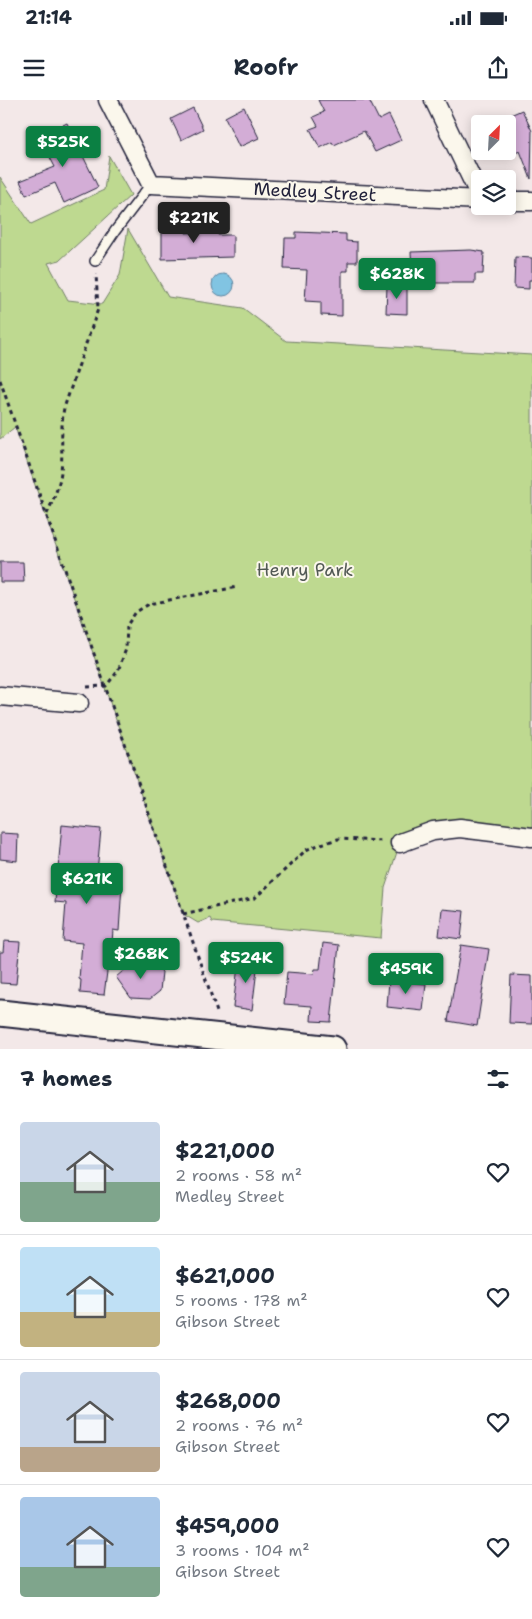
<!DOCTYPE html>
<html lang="en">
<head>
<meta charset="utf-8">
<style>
  :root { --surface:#fff; --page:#f2f2f3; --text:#1f2937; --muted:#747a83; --line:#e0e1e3; --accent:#0b8043 }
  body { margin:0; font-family:"Shantell Sans",sans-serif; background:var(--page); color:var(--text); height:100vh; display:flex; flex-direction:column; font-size:19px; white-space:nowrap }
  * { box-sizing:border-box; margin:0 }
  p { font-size:16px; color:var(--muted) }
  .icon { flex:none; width:28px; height:28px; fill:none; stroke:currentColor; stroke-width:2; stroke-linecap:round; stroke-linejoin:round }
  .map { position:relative; height:949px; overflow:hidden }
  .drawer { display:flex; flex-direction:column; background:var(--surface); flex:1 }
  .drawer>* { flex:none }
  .needle { width:32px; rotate:24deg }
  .fabs { position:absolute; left:471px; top:15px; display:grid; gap:10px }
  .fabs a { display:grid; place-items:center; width:45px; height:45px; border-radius:5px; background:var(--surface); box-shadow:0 2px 12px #0003; font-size:25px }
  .price { position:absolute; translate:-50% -42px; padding:0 11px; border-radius:5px; background:var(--accent); color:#fff; font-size:16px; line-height:32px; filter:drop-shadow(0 1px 2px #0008) }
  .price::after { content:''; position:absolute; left:50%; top:30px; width:15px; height:11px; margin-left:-8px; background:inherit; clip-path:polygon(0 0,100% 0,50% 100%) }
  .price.selected { background:#222; color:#fff }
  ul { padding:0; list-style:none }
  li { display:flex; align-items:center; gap:15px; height:125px; padding:0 20px }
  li+li { border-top:1px solid var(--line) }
  li span { display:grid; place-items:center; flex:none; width:140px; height:100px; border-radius:5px; color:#555 }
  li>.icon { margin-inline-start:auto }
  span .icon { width:60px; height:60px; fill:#fffc; stroke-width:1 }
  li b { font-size:21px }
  h2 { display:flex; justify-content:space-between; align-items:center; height:60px; padding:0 20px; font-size:21px }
  .status { display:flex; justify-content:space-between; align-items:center; height:35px; padding:0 25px; background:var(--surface); direction:ltr }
  .status svg { height:14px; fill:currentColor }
  header { display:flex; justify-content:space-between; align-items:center; height:65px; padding:0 20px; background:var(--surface); font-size:22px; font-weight:700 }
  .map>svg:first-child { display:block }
  .green { fill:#bed990; stroke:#707e66 }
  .water { fill:#81c4e2; stroke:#5b839f }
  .building { fill:#d3add6; stroke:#22223b }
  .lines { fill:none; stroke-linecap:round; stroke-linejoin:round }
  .lane-casing { stroke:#22223b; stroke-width:12 }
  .street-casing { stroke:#22223b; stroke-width:21 }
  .secondary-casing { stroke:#22223b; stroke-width:29 }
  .path { stroke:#22223b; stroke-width:3; stroke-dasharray:4 4; stroke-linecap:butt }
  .lane { stroke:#fbf7ec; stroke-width:9 }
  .street { stroke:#fbf7ec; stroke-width:18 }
  .secondary { stroke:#fbf7ec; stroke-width:25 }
  .labels { text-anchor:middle; stroke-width:4; stroke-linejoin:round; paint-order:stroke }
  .street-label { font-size:18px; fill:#22223b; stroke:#fbf7ec }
  .park-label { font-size:18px; fill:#515954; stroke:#fbf7ec }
</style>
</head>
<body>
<div class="status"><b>21:14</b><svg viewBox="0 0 49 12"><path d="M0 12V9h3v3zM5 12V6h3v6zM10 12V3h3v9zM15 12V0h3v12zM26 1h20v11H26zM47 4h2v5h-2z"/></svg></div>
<header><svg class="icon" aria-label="menu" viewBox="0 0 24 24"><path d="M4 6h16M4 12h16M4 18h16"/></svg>Roofr<svg class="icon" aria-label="share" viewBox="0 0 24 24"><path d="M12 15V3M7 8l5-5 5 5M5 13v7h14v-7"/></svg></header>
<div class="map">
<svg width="532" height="949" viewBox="0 0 532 949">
  <rect width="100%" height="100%" fill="#f3e8e8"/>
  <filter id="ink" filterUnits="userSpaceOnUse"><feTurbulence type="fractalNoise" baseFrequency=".02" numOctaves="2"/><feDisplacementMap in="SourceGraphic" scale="10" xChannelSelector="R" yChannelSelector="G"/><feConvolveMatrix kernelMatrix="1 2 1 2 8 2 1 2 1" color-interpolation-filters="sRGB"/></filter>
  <g filter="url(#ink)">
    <path class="green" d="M109 56 131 95 60 160 48 163 68 200 102 204 120 175 128 129 168 197 243 208 286 241 532 255V737L460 728 400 743 385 788 381 838 212 822 210 818 198 823 183 814 15 327 0 339V77L31 124 104 90Z"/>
    <circle class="water" cx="223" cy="185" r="11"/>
    <g class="building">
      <path d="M318 0H369L379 20 389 15 401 40 375 52 364 31 334 45 332 42 320 48 310 29 318 26 313 17 324 12Z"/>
      <path d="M244 7 259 38 239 47 225 17Z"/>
      <path d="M193 8 203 29 181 40 171 19Z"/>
      <path d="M522 10 532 31 531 79 520 51 515 53 508 38V16Z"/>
      <path d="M67 23 98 87 64 103 55 83 26 95 20 81 55 67 43 44 51 40 47 33Z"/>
      <path d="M162 125H186V133L218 132V135H233V157L162 159Z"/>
      <path d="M296 132 346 134V141L357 142V162H348V171H342V216L321 215V202L305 201 307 170 284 169 285 138H296Z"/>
      <path d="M471 150 484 152 483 174H475V183H413L411 152Z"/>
      <path d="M515 157 532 158V180H529V189L514 188Z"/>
      <path d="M387 186H407V214L386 213Z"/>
      <path d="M0 462H23L24 482H0Z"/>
      <path d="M62 725 101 729 96 783 122 785 119 831 113 830 110 868 108 864 104 895 80 893 81 880 79 879 82 843 63 841 66 803 55 802Z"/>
      <path d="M0 733 18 734 17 761 0 759Z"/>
      <path d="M442 809 464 811 461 839 439 836Z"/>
      <path d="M4 841 20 842 16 884 0 883V852H3Z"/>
      <path d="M323 843 339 845 331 922 311 921 312 906 284 904 287 872 314 874 315 869H320Z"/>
      <path d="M461 845 489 849 477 926 448 921Z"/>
      <path d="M239 858 258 861 252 910 233 907Z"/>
      <path d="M135 861 153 862 162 872 160 891 150 899 131 898 116 877Z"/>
      <path d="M511 875 532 876V924L509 923Z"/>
      <path d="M389 880 426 884 423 911 387 907Z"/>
    </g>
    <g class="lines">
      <defs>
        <path id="lane" d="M95 161 115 131 151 84"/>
        <g id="street">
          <path d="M108 0 151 84 480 100"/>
          <path d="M434 0 480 96"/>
          <path d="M508 101H532"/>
          <path d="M0 596 79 603"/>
          <path d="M400 743 433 731 460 728 532 737"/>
        </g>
        <path id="secondary" d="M0 913 333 949"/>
      </defs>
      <use href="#lane" class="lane-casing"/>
      <use href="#street" class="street-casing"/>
      <use href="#secondary" class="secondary-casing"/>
      <g class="path">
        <path d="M0 280 218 915"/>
        <path d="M47 414C53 400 59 387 61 372 63 350 60 329 64 308L98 209 96 174"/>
        <path d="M87 587 106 586 118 571 126 549 127 525 136 512 149 504 237 487"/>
        <path d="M183 814 255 798 306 750 321 744 338 739 384 741"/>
      </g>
      <use href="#lane" class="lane"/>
      <use href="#street" class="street"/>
      <use href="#secondary" class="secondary"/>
    </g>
  </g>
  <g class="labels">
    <g class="street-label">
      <text transform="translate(315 92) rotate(3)" y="6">Medley Street</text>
    </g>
    <g class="park-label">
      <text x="305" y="476">Henry Park</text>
    </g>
  </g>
</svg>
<div class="fabs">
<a><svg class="needle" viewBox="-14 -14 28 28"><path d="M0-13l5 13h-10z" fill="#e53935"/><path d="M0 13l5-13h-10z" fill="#747a83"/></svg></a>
<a><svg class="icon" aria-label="layers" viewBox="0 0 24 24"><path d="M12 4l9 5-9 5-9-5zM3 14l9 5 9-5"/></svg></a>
</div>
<b class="price" style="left:63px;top:68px">$525K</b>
<b class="price selected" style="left:194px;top:144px">$221K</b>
<b class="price" style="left:397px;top:200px">$628K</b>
<b class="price" style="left:87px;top:805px">$621K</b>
<b class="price" style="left:141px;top:880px">$268K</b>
<b class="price" style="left:246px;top:884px">$524K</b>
<b class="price" style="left:406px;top:895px">$459K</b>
</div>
<section class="drawer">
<h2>7 homes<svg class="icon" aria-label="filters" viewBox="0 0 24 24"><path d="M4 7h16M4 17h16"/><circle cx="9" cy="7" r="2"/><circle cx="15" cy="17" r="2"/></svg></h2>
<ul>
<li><span style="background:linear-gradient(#c9d6e8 60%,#7fa58c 0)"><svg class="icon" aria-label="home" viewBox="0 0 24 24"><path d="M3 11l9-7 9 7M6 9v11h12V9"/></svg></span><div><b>$221,000</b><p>2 rooms · 58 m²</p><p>Medley Street</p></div><svg class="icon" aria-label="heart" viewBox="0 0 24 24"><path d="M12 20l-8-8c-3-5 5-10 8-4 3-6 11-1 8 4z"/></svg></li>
<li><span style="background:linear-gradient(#bfe0f5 65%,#c2b280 0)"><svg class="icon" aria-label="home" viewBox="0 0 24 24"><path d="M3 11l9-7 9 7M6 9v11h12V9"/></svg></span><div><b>$621,000</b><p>5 rooms · 178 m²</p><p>Gibson Street</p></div><svg class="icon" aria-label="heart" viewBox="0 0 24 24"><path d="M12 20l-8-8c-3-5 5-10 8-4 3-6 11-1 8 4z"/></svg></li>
<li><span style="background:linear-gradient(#c9d6e8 75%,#b9a48a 0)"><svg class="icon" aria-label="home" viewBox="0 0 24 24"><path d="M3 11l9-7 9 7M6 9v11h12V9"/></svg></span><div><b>$268,000</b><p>2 rooms · 76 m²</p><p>Gibson Street</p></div><svg class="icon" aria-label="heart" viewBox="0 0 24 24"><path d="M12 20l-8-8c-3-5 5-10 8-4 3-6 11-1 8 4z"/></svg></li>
<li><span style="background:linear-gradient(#a9c7e8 70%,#7fa58c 0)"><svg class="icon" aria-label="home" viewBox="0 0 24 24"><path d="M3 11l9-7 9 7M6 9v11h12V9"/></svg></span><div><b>$459,000</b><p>3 rooms · 104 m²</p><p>Gibson Street</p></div><svg class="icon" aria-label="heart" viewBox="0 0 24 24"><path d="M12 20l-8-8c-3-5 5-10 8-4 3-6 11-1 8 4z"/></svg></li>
</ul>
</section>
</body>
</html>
